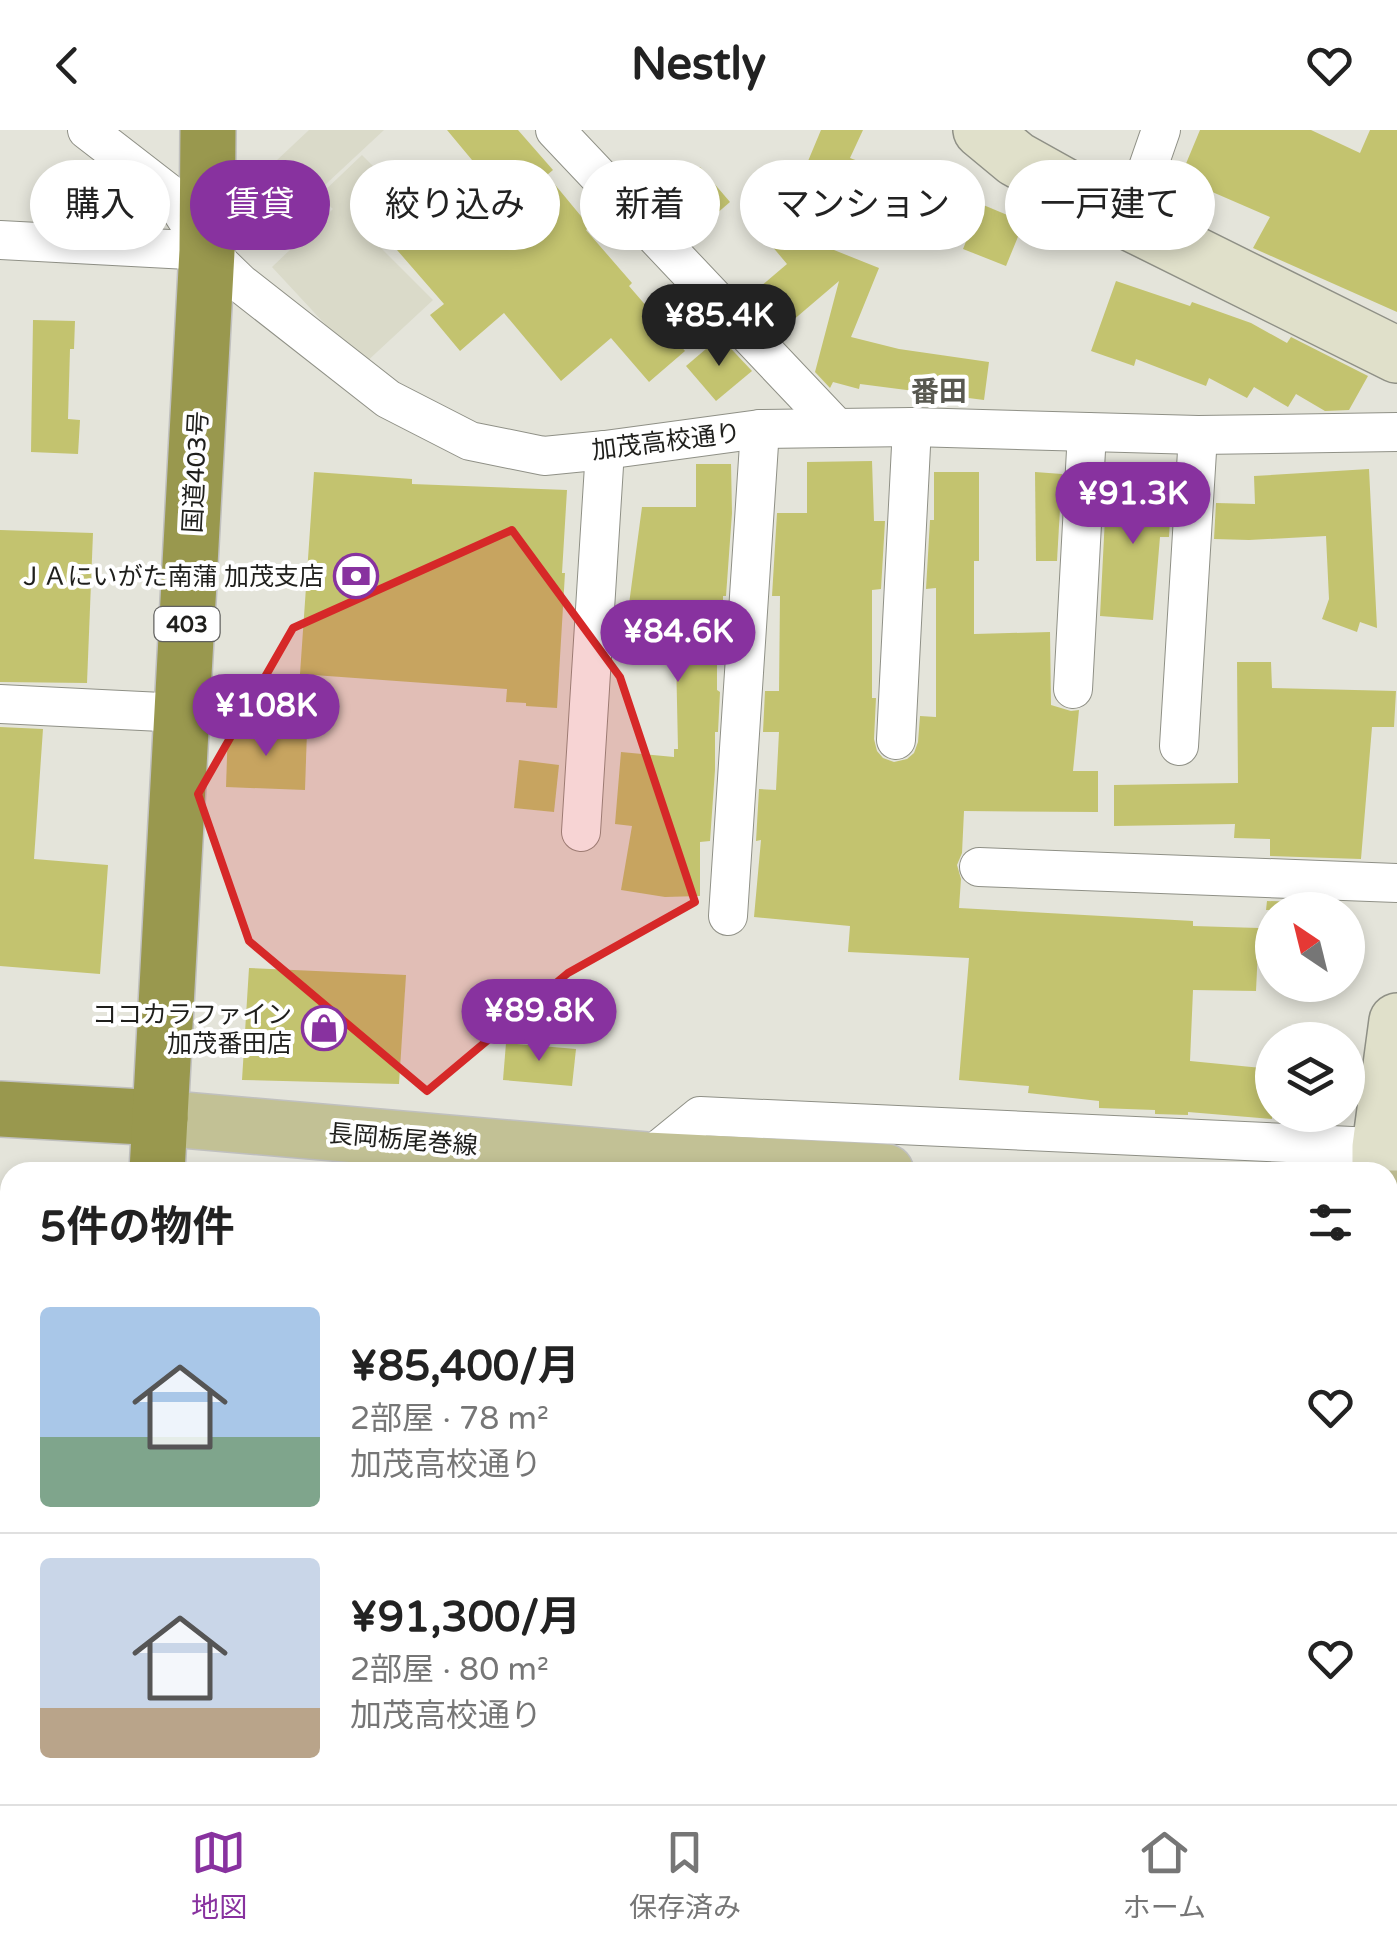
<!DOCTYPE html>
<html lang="ja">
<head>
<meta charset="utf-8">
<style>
  :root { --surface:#fff; --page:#f6f6f6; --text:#222; --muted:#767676; --line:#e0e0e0; --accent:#88329f }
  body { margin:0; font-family:"Varela Round","Noto Sans JP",sans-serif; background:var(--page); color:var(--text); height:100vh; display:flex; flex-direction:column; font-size:38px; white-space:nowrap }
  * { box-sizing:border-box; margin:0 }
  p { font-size:32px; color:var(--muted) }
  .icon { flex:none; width:55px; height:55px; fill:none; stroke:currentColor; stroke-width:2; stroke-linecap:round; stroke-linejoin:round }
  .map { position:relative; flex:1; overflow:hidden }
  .panel { position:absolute; left:0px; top:1032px; width:1398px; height:642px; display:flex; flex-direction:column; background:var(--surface); border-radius:30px 30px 0 0; box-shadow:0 5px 15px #0003 }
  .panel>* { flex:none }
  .hud { position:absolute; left:30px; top:30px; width:1338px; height:90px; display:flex; gap:20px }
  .needle { width:65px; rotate:325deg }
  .fabs { position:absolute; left:1255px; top:762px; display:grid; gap:20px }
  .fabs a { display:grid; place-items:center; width:110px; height:110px; border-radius:50%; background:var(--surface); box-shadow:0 5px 15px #0003; font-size:50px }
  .price { position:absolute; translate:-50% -85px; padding:0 22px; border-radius:35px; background:var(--accent); color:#fff; font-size:32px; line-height:65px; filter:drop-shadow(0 2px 5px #0008) }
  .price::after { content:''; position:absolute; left:50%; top:60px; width:30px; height:22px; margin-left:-15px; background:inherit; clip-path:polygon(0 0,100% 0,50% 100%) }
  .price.active { background:#222; color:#fff }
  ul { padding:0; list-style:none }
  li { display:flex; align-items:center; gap:30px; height:250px; padding:0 40px }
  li+li { border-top:2px solid var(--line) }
  li span { display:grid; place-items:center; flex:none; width:280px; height:200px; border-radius:10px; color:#555 }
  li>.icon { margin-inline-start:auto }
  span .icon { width:120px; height:120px; fill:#fffc; stroke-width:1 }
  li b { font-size:42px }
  h2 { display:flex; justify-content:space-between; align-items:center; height:120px; padding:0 40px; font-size:42px }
  .chip { padding:0 35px; border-radius:45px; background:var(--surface); box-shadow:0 5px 15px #0003; font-size:35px; line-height:90px }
  .chip.active { background:var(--accent); color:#fff }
  header { display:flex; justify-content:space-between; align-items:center; height:130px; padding:0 40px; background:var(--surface); font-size:45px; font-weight:700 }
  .menu { display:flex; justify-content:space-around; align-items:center; height:140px; border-top:2px solid var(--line); background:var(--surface); font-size:28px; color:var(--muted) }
  .menu a { display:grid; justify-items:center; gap:5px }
  .menu .active { color:var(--accent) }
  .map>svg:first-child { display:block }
  .built { fill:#dadac9 }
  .building { fill:#c3c36f }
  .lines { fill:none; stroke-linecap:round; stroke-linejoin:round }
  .street-casing { stroke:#8f9086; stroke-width:40 }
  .secondary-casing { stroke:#8f9086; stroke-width:58 }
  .primary-casing { stroke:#c0c0bf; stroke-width:58 }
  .highway-casing { stroke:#c0c0bf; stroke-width:58 }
  .street { stroke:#fff; stroke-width:38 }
  .secondary { stroke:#e0e0ca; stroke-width:55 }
  .primary { stroke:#c2c195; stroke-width:55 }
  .highway { stroke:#99984e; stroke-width:55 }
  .marked { fill:#d62828; fill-opacity:0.2; stroke:#d62828; stroke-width:8; stroke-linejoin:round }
  .labels { text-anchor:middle; stroke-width:8; stroke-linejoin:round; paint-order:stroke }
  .shield { fill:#fff; stroke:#626260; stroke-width:2.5 }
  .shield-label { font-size:22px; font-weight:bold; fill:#1f1f1c }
  .street-label { font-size:25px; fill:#1f1f1c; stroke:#fff }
  .poi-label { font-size:25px; fill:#1f1f1c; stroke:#fff; text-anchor:end }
  .neighbourhood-label { font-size:28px; font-weight:bold; fill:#585850; stroke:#fff }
</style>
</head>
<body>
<header><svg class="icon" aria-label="back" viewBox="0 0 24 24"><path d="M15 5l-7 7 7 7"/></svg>Nestly<svg class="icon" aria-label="heart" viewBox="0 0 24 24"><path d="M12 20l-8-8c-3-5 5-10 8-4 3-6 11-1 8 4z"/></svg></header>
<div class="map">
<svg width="1397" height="1674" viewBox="0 0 1397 1674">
  <rect width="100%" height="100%" fill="#e4e4da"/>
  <g class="built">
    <path d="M309 0H384L312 67 275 32Z"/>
    <path d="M362 25 408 71 370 107 433 170 363 235 272 137 333 79 319 66Z"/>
    <path d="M624 1665H755L754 1674H623Z"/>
  </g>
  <g class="building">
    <path d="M447 0H518L553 40 547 45 590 97 586 100 632 153 629 156 685 221 649 252 611 208 561 251 504 183 460 221 430 185 444 174 397 120 444 81 441 77 482 42Z"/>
    <path d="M821 0H863L850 28 858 31 824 116 879 138 851 207 899 219 989 232 984 270 860 254 859 259 833 252 830 258 815 242 839 151 778 203 746 169 787 134 761 103 788 79Z"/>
    <path d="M1200 0H1311L1360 23 1370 0H1397V182L1253 118 1270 87 1180 48Z"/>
    <path d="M931 32 975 50 956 94 913 77Z"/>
    <path d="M700 37 730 72 694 103 664 68Z"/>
    <path d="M981 74 1024 92 1006 136 963 119Z"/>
    <path d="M1116 151 1190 176 1192 172 1251 193 1287 213 1291 207 1368 246 1349 280 1325 281 1296 264 1288 277 1254 257 1247 268 1209 248 1206 256 1136 229 1134 236 1091 221Z"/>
    <path d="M33 190 75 191 74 219H70L68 289 80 290 78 324 31 322Z"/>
    <path d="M720 207 752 241 716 271 686 236Z"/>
    <path d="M872 331 874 391H885L881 459 872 460V568H876L874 609 877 621 883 628 894 632 907 629 914 623 918 612 920 586 936 587V458L926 459 930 390H934V342H979V431H974V504L1050 502 1051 575 1071 581 1079 580 1073 641H1098V682L964 681 962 723 957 735 961 749 959 778 1193 791V796L1259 798 1256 861 1193 860 1190 931 1272 939V989L1188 982V985L1155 984V980L1099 978V971L1028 963 1029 956 959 950 969 828 848 822 850 796 754 787 761 710 756 711 759 659 776 660 779 602H763L765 561H779L780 466H772L777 383H807V332Z"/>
    <path d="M696 334H731L732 383 726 466H723V479H717V560L720 562 718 602H715V640L710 711 700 712V766L665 767 621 760 632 696 615 694 621 622 674 627V619H678L676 526 623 519 642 377H696Z"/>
    <path d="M1369 339 1377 498 1360 492 1357 502 1322 489 1329 469 1326 406 1249 410 1214 409 1216 373 1255 374 1254 346Z"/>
    <path d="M314 342 412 349V354L567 360 562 443H565L557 578 526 576V573L506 572 507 559 300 544Z"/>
    <path d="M1035 342 1062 344 1057 431H1036Z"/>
    <path d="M1107 348 1165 352 1163 372H1171L1169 407H1160L1153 490 1100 486Z"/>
    <path d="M0 400 93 403 87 553 0 552Z"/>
    <path d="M1237 532H1271L1272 558 1396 561 1394 597H1372L1361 729 1270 726V709L1234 708 1235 694 1114 696V655L1238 653Z"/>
    <path d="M0 597 43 599 34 729 108 735 100 844 0 836Z"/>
    <path d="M228 598 307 601 305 660 226 657Z"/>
    <path d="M519 630 559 635 554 682 514 678Z"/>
    <path d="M1267 771 1304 772 1303 780H1266Z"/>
    <path d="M249 838 406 845 399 954 242 950Z"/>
    <path d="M506 913 576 919 572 956 503 950Z"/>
  </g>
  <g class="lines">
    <defs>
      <g id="street">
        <path d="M87 0 171 65 207 121 240 153 388 269 470 311 544 326 605 320 760 299 912 297 1198 305 1397 302"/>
        <path d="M555 0 836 297"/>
        <path d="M1129 92 1161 0"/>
        <path d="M0 110 207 121"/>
        <path d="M1073 559 1087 302"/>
        <path d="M0 574 182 583"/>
        <path d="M896 610 912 297"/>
        <path d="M1179 616 1198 305"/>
        <path d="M581 702 605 320"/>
        <path d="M979 737 1397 753"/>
        <path d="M728 786 760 299"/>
        <path d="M645 1040 646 1030 700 986 1397 1018"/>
        <path d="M1388 1121H1397"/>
        <path d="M1388 1387H1397"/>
        <path d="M608 1674V1665"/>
        <path d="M835 1674 836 1665"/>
        <path d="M994 1674V1665"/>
      </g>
      <g id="secondary">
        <path d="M981 0 1016 29 1129 92 1397 225"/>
        <path d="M1380 1042V1017L1397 891"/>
        <path d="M1354 1674 1355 1665"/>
      </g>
      <g id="primary">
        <path d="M160 988 646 1030 886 1042"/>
        <path d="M1388 1068H1397"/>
      </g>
      <g id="highway">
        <path d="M0 979 160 988"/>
        <path d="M157 1042 207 121 208 0"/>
        <path d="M114 1674 115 1665"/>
      </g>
    </defs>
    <use href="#street" class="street-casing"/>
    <use href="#secondary" class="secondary-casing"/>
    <use href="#primary" class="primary-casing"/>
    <use href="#highway" class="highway-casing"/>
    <use href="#street" class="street"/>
    <use href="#secondary" class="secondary"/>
    <use href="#primary" class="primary"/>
    <use href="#highway" class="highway"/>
  </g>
  <path class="marked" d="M512 400 620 547 695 772 568 843 427 961 249 811 198 664 293 498Z"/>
  <defs>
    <symbol id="bank-ring" viewBox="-11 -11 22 22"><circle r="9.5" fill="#fff" stroke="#88329f" stroke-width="1.5"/><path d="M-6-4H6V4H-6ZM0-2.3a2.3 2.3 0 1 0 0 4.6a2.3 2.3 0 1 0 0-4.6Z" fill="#88329f"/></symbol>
    <symbol id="shop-ring" viewBox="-11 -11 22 22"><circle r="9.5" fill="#fff" stroke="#88329f" stroke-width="1.5"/><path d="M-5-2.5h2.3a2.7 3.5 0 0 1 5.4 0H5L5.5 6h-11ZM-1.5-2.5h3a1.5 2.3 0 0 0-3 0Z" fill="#88329f"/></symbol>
  </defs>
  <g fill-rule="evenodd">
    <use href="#bank-ring" x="331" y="421" width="50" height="50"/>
    <use href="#shop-ring" x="299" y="873" width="50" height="50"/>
  </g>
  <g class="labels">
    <rect class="shield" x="154.5" y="477" width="65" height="34" rx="8"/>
    <g class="shield-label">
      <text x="187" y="502">403</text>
    </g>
    <g class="street-label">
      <text transform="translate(666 311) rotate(-7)" y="9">加茂高校通り</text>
      <text transform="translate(195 342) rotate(-87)" y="9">国道403号</text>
      <text transform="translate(403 1009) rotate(5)" y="9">長岡栃尾巻線</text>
    </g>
    <g class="poi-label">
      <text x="324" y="455">ＪＡにいがた南蒲 加茂支店</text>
      <text x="292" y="893">ココカラファイン<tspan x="292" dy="29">加茂番田店</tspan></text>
    </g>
    <g class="neighbourhood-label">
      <text x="939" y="271">番田</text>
    </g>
  </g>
</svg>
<div class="fabs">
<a><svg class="needle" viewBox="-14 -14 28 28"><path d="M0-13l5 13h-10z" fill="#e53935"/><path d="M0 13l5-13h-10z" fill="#767676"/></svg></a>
<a><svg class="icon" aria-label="layers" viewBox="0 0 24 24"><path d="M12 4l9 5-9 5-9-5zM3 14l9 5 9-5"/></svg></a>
</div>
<b class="price active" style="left:719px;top:239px">¥85.4K</b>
<b class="price" style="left:1133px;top:417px">¥91.3K</b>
<b class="price" style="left:678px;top:555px">¥84.6K</b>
<b class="price" style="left:266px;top:629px">¥108K</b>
<b class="price" style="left:539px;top:934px">¥89.8K</b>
<div class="hud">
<a class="chip">購入</a>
<a class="chip active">賃貸</a>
<a class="chip">絞り込み</a>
<a class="chip">新着</a>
<a class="chip">マンション</a>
<a class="chip">一戸建て</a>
</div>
<section class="panel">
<h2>5件の物件<svg class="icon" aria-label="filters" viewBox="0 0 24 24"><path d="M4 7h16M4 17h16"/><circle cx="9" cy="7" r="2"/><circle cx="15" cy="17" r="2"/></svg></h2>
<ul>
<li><span style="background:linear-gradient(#a9c7e8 65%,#7fa58c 0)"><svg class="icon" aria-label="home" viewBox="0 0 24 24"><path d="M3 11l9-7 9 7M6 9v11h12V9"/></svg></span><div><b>¥85,400/月</b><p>2部屋 · 78 m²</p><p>加茂高校通り</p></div><svg class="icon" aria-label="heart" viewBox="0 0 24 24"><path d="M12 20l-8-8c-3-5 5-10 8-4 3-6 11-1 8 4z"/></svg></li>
<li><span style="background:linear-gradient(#c9d6e8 75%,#b9a48a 0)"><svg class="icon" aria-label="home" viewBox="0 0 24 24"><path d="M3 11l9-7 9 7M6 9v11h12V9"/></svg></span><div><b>¥91,300/月</b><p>2部屋 · 80 m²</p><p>加茂高校通り</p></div><svg class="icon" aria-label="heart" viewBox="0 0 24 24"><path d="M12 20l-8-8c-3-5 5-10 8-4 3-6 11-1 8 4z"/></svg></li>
</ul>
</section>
</div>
<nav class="menu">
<a class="active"><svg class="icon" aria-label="map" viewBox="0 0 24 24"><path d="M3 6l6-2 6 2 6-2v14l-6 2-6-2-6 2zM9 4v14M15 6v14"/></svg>地図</a>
<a><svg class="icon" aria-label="saved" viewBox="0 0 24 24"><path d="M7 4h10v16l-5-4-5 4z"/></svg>保存済み</a>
<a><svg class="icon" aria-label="home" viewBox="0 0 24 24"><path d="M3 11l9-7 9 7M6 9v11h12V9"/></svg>ホーム</a>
</nav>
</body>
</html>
